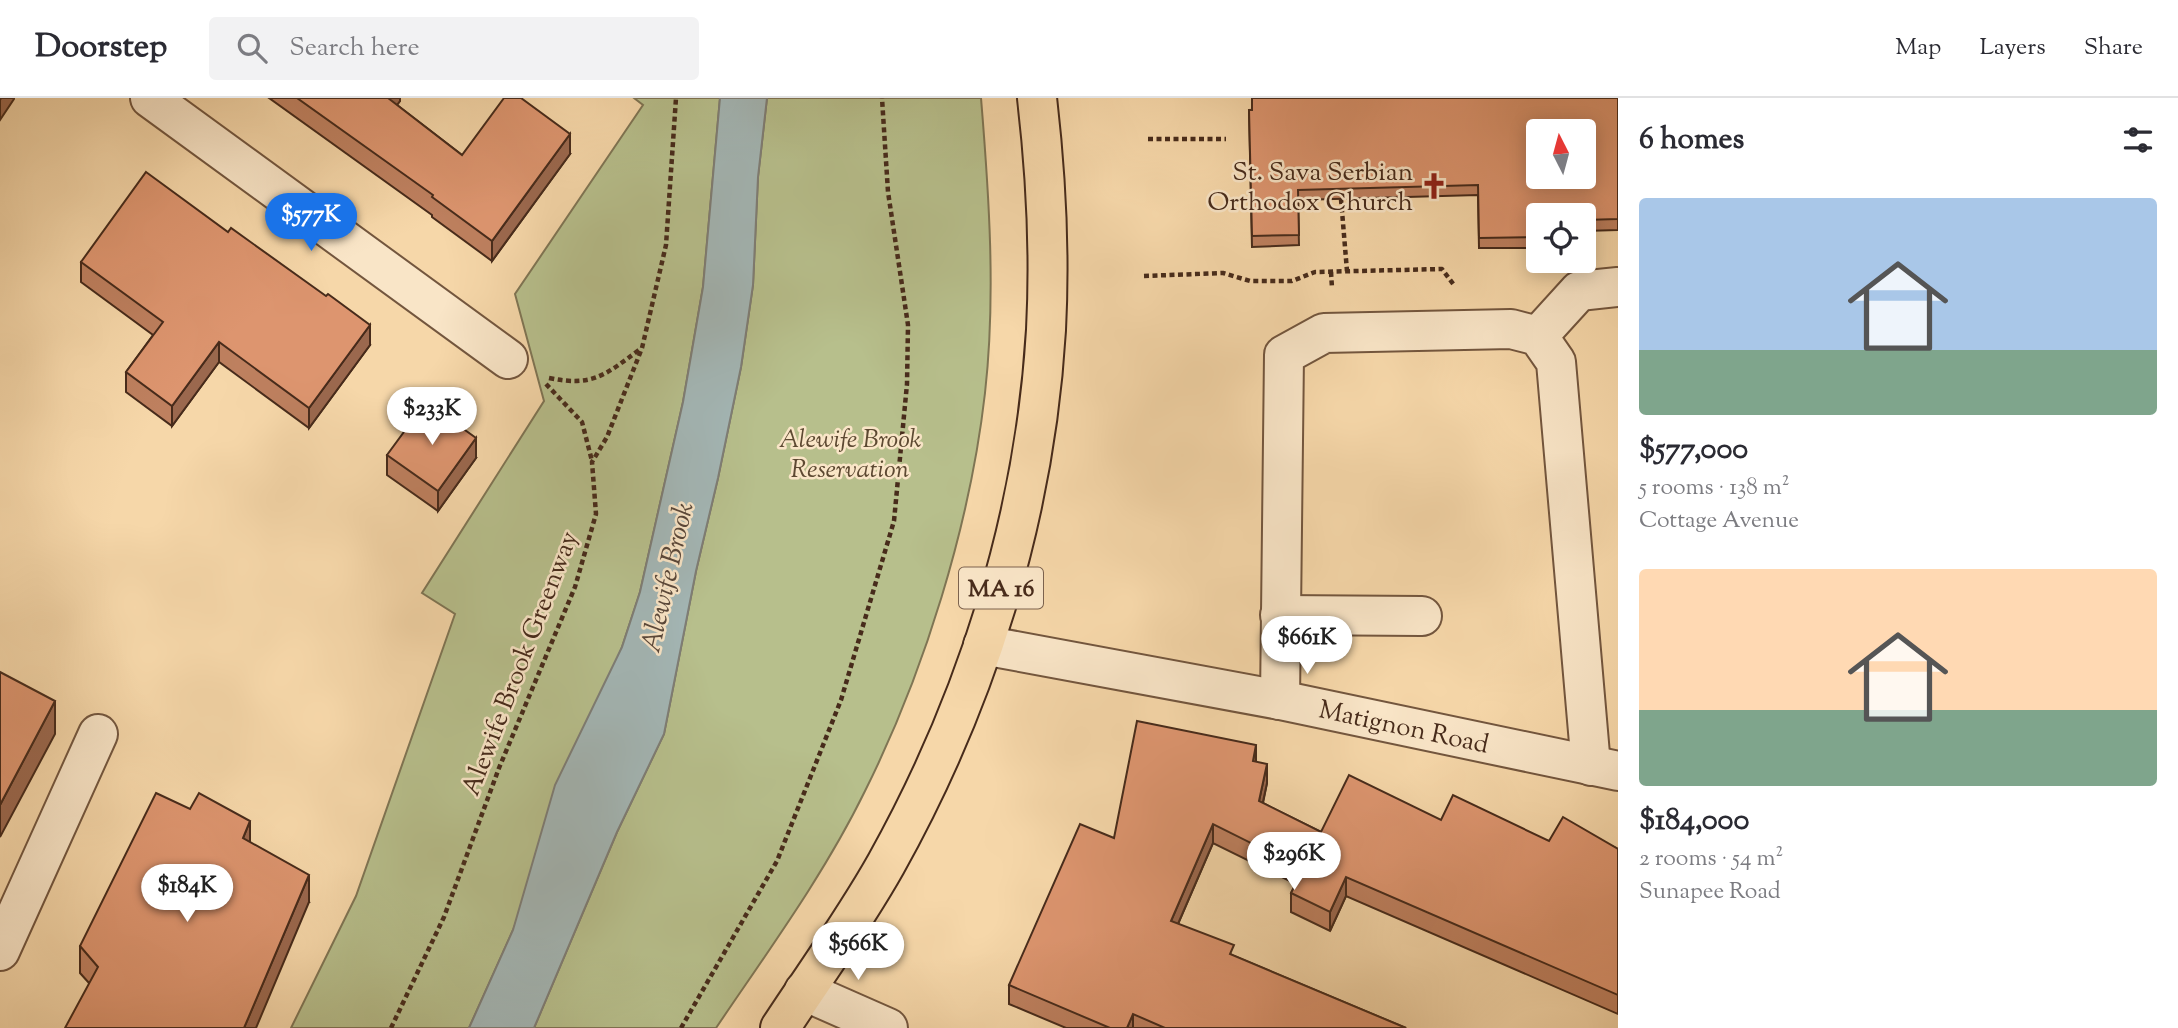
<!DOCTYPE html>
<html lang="en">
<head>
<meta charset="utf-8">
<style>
  :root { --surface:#fff; --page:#f2f2f3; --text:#2b2b33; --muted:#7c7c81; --line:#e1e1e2; --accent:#1a73e8 }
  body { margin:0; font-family:"Sorts Mill Goudy",serif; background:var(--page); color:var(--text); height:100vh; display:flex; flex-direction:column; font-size:26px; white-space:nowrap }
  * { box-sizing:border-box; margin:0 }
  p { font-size:23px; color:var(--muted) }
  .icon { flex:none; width:38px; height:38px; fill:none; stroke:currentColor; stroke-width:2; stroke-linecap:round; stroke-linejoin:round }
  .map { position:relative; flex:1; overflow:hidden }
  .sheet { display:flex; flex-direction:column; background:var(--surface); width:560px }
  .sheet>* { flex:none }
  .needle { width:46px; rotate:354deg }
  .controls { position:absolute; left:1526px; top:21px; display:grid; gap:14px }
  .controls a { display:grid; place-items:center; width:70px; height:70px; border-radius:7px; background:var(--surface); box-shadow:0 4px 18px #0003; font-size:35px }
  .price { position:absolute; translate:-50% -60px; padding:0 16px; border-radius:24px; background:#fff; color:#222; font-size:23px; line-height:46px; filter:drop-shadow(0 2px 4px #0008) }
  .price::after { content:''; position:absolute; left:50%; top:42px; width:21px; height:16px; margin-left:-10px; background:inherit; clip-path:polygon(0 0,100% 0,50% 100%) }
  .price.current { background:var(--accent); color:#fff }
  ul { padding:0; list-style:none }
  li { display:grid; align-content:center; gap:14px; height:371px; padding:0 21px }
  li span { display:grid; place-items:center; height:217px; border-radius:7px; color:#555 }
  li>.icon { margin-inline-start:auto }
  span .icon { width:126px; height:126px; fill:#fffc; stroke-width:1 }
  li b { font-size:30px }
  h2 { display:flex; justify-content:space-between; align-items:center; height:84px; padding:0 21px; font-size:30px }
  header { display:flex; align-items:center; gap:42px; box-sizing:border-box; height:98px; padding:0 35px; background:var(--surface); border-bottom:2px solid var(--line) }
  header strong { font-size:33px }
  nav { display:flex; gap:38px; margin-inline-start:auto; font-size:24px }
  .search { width:490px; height:63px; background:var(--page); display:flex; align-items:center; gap:18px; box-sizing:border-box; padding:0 24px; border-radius:7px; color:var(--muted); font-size:26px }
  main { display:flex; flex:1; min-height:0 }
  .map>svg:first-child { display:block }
  .green { fill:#b7bf8c; stroke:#7f7554; stroke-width:2 }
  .water { fill:#a3b6b5; stroke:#7e7e77; stroke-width:2 }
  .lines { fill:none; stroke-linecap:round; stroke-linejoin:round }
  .minor-casing { stroke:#73563e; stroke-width:42 }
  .major-casing { stroke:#472b1b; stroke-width:42 }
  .path { stroke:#472b1b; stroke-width:4.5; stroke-dasharray:5 3.5; stroke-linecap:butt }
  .minor { stroke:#f9e5c7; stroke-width:38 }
  .major { stroke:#f6d7a9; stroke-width:38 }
  .wall { fill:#be805f; stroke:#472b1b; stroke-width:2 }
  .shaded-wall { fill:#9b684e; stroke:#472b1b; stroke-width:2 }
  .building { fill:#dd956f; stroke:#472b1b; stroke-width:2; fill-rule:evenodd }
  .labels { text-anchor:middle; stroke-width:5; stroke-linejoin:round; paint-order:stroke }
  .shield { fill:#f9e5c7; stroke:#7c634f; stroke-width:2 }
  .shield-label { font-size:24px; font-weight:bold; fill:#472b1b }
  .poi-label { font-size:26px; fill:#472b1b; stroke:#f9e5c7; text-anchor:end }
  .park-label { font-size:26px; font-style:italic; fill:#5d4932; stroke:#f9e5c7 }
  .street-label { font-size:26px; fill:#472b1b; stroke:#f9e5c7 }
  .water-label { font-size:28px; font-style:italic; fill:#59473a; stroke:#f9e5c7 }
</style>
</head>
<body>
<header>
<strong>Doorstep</strong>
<div class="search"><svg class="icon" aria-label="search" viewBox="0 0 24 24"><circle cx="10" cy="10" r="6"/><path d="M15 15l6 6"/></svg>Search here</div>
<nav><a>Map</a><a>Layers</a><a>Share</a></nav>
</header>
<main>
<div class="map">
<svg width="1618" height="930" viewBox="0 0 1618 930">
  <rect width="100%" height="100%" fill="#f6d7a9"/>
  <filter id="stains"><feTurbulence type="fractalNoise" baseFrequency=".00286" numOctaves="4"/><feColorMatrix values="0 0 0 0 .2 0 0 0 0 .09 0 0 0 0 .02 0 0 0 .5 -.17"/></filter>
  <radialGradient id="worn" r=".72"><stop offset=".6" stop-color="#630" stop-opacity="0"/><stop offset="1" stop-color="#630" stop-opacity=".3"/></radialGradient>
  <g class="green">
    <path d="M634 0H720L703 189 683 304 640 494 622 549 513 832 469 930H291L356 798 455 516 422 495 544 303 515 196 643 7Z"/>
    <path d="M767 0H981C989 97 996 198 985 295 970 427 924 575 865 693 824 777 768 853 716 930H534L617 734 664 636 696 473 718 380 741 269 753 187 758 79Z"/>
  </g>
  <path class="water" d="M720 0H767L758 79 753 187 741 269 718 380 696 473 664 636 617 734 534 930H469L513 832 555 687 622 549 640 494 683 304 703 189Z"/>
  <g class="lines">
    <defs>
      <g id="minor">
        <path d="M150 0 508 261"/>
        <path d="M1538 238 1579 193 1618 189"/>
        <path d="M1280 517 1422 518"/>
        <path d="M983 547 1280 602 1618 673"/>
        <path d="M1280 602 1284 257 1324 235 1511 231 1538 238 1556 264 1591 668"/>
        <path d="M0 853 98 636"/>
        <path d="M804 893 888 930"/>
      </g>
      <path id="major" d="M780 930C816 875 854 823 886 766 977 603 1035 419 1046 232 1050 155 1046 77 1037 0"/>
    </defs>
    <use href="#minor" class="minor-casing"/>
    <use href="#major" class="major-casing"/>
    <g class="path">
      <path d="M1148 41H1226"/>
      <path d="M1341 101 1347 173"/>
      <path d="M1331 174 1332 190"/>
      <path d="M1144 178 1223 175 1250 183H1292L1315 174 1442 171 1454 187"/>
      <path d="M549 280C593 289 605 277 639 252"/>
      <path d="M546 286 582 324 592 363"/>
      <path d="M391 930 444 819 499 670 575 489 596 416 592 364 607 339 642 250 666 147 676 0"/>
      <path d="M681 930 777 763 841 602 894 423 907 286 908 227 888 94 882 0"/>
    </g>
    <use href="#minor" class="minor"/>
    <use href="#major" class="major"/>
  </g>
  <g class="wall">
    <path d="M269 0H400V3L397 7 462 57 570 56 492 163 432 119V117Z"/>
    <path d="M1618 0V132L1584 133V117H1538V150H1479L1478 97 1298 102 1299 147 1252 149 1249 12Z"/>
    <path d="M81 164 370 247 309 330 219 264 172 328 126 294V274L153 237 81 184Z"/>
    <path d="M387 357 476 360 438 413 387 377Z"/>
    <path d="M1256 664 1267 685 1263 705 1321 734 1441 722 1549 743 1612 748 1618 751V916L1346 798 1330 833 1291 814V795L1296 786 1213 745 1178 826 1234 858 1406 930H1066L1009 906V887L1114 740Z"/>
    <path d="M250 744 309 804 89 885 80 875V848Z"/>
  </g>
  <g class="shaded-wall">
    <path d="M1 0H14V1L0 22V2Z"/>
    <path d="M387 0H400V3L387 20Z"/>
    <path d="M570 36V56L492 163V143Z"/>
    <path d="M370 227V247L309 330V310Z"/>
    <path d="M219 244V264L172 328V308Z"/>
    <path d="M476 340V360L438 413V393Z"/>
    <path d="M55 603V636L0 739V707Z"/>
    <path d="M1256 647V666L1253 663Z"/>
    <path d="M1267 666V685L1259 722V703Z"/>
    <path d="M250 723V750L243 740Z"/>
    <path d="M1213 726V745L1171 842V823Z"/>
    <path d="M309 777V804L256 930H244Z"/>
    <path d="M1346 779V798L1330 833V814Z"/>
    <path d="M1133 916V930H1127Z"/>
  </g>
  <g class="building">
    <path d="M297 0H388L462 57 504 0H521L570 36 492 143 432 99 433 97Z"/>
    <path d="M1252 0H1618V121L1584 122V117H1538V139L1479 140 1478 87 1298 92 1299 137 1252 138 1249 12H1252ZM1538 33H1584V79H1538Z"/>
    <path d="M146 74 228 134 231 130 326 198 328 196 370 227 309 310 219 244 172 308 126 274 163 224 81 164Z"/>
    <path d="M426 304 476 340 438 393 387 357Z"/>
    <path d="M0 574 55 603 0 707Z"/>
    <path d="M1137 623 1256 647 1253 663 1267 666 1259 703 1321 734 1349 677 1441 722 1453 697 1549 743 1563 719 1618 751V897L1346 779 1330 814 1291 795 1303 771 1213 726 1171 823 1234 847 1230 856 1406 930H1165L1133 916 1127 930H1110L1009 887 1080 726 1114 740Z"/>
    <path d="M156 695 190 711 199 695 250 723 243 740 309 777 244 930H65L98 869 80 848Z"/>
  </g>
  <defs>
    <symbol id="church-bare" viewBox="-9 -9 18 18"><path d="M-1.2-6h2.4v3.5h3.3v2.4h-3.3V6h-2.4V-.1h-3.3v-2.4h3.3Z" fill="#8f2418" stroke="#f9e5c7" stroke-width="2.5" paint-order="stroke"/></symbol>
  </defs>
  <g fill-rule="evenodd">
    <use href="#church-bare" x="1415" y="69" width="38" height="38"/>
  </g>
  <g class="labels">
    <rect class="shield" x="959" y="469.5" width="84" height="41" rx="5"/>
    <g class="shield-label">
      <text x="1001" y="498">MA 16</text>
    </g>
    <g class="poi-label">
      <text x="1413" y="82">St. Sava Serbian<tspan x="1413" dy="30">Orthodox Church</tspan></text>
    </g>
    <g class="park-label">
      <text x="850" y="349">Alewife Brook<tspan x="850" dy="30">Reservation</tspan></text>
    </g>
    <g class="street-label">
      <text transform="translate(519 565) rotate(-69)" y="9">Alewife Brook Greenway</text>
      <text transform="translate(1404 628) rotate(12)" y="9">Matignon Road</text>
    </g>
    <g class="water-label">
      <text transform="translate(666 479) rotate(-77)" y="10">Alewife Brook</text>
    </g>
  </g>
  <rect width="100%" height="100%" filter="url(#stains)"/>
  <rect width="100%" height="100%" fill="url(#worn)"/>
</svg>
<div class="controls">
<a><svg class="needle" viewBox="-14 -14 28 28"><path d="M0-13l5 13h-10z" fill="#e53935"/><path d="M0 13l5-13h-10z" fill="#7c7c81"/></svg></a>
<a><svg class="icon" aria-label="locate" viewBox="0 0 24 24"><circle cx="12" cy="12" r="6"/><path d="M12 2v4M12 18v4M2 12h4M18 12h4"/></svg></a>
</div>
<b class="price current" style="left:311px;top:155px">$577K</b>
<b class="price" style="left:432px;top:349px">$233K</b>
<b class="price" style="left:1307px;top:578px">$661K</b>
<b class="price" style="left:1294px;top:794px">$296K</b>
<b class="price" style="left:187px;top:826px">$184K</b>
<b class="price" style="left:858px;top:884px">$566K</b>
</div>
<section class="sheet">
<h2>6 homes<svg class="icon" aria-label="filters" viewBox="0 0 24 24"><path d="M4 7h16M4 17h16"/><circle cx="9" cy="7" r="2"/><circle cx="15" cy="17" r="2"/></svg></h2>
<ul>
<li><span style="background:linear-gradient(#a9c7e8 70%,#7fa58c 0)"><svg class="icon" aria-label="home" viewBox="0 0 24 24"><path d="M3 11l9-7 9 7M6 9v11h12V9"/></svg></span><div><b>$577,000</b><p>5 rooms · 138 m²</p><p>Cottage Avenue</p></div></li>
<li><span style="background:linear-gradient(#ffd9b3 65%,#7fa58c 0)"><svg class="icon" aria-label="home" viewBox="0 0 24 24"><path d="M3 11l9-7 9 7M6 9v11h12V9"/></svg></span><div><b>$184,000</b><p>2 rooms · 54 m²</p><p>Sunapee Road</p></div></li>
</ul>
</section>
</main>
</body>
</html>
